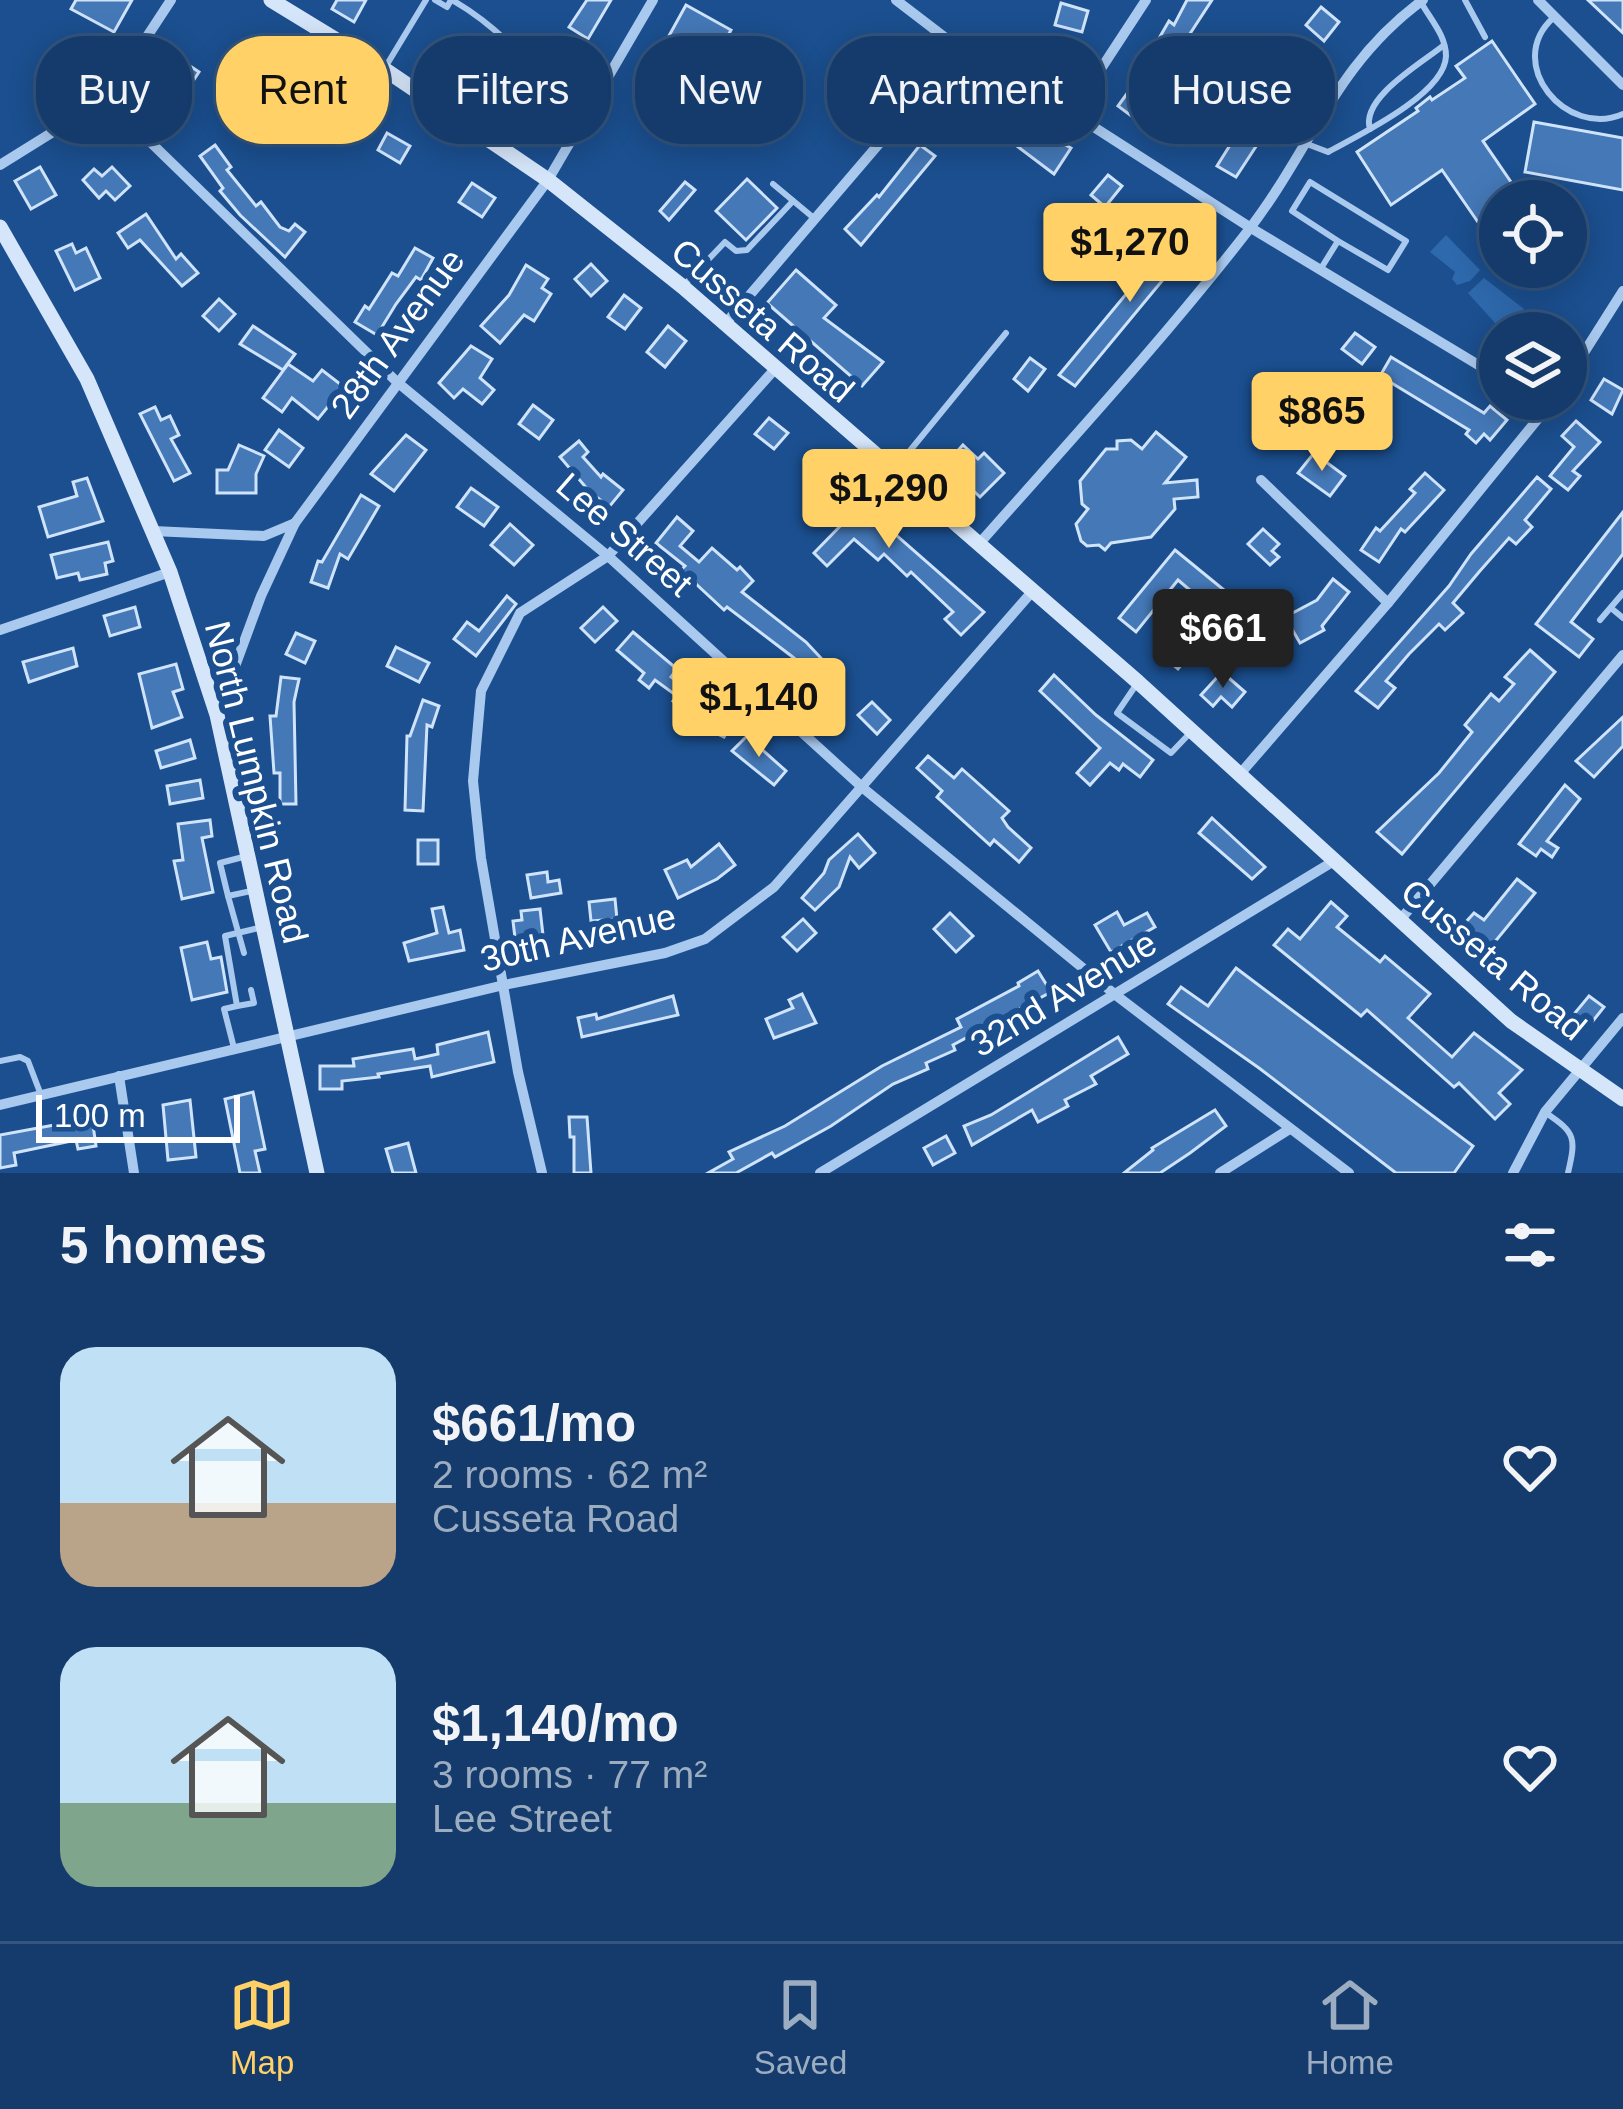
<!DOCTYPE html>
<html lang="en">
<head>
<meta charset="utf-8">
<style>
  :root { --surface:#143b6b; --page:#214673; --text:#f1f3f6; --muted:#9dadc1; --line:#33557e; --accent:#ffd166 }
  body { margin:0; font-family:Helvetica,sans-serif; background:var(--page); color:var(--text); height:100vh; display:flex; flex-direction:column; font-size:45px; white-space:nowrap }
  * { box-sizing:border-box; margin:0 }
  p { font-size:39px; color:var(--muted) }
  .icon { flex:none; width:66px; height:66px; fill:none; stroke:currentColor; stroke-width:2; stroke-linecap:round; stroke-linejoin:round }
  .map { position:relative; height:1173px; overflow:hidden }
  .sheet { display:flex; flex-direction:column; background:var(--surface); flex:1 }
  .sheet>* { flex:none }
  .banner { position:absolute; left:36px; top:36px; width:1551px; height:108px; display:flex; gap:24px }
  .controls { position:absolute; left:1479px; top:180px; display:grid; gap:24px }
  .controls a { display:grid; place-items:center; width:108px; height:108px; border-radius:50%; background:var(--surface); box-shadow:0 6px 30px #0003,0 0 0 3px var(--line); font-size:60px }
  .scale { position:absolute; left:36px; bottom:30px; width:204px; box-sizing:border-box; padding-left:12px; border:6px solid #fff; border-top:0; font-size:33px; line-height:42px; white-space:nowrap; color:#fff; -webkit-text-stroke:9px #1b4f8f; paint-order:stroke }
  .price { position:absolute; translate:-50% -102px; padding:0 27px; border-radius:12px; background:var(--accent); color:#111; font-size:39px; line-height:78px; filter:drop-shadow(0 3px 6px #0008) }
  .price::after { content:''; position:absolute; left:50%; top:72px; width:36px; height:27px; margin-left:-18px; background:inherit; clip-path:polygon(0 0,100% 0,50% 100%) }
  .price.selected { background:#222; color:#fff }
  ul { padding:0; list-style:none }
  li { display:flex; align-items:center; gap:36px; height:300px; padding:0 60px }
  li span { display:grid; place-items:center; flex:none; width:336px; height:240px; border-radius:36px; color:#555 }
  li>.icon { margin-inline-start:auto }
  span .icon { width:144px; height:144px; fill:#fffc; stroke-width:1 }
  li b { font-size:51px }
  h2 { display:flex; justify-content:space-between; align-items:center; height:144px; padding:0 60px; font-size:51px }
  .chip { padding:0 42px; border-radius:48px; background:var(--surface); box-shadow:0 6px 30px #0003,0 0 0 3px var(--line); font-size:42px; line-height:108px }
  .chip.selected { background:var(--accent); color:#111 }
  .tab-bar { display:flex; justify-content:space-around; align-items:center; height:168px; border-top:3px solid var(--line); background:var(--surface); font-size:33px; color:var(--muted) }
  .tab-bar a { display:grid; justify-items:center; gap:6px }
  .tab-bar .selected { color:var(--accent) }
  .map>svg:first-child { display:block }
  .green { fill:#2e69ad }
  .building { fill:#4478b7; stroke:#cfe3fa; stroke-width:3 }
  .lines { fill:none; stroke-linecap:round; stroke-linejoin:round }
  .lane { stroke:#a9c9ee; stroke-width:6 }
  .street { stroke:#a9c9ee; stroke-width:10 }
  .secondary { stroke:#d6e6fa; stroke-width:15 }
  .labels { text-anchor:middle; stroke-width:12; stroke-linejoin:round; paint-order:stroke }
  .street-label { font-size:36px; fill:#fff; stroke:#1b4f8f }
</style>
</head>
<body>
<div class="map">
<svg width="1623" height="1173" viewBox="0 0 1623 1173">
  <rect width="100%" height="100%" fill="#1b4f8f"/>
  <g class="green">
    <path d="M1446 235 1480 270 1470 281 1457 285 1452 279 1455 272 1430 252Z"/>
    <path d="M1484 278 1524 309 1504 333 1468 293Z"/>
  </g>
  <g class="building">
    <path d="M76 0H132L114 32 71 9Z"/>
    <path d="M337 0H366L354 22 332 9Z"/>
    <path d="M587 0H611L588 39 569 27Z"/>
    <path d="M1187 0H1212L1178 52 1158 40 1169 21 1174 25Z"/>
    <path d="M1588 0H1623V33Z"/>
    <path d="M1061 3 1088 11 1082 32 1055 25Z"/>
    <path d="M686 5 731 30 694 97 649 72Z"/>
    <path d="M1321 7 1339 22 1324 41 1306 25Z"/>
    <path d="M1046 37 1066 48 1056 69 1035 59Z"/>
    <path d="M1492 41 1535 104 1483 141 1524 201H1500V254L1442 170 1391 205 1357 152 1418 111 1416 108 1430 97 1432 100 1465 78 1456 66Z"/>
    <path d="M98 42 100 56 84 58 85 67 72 68 69 46Z"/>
    <path d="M906 42 923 55 885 105 868 93Z"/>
    <rect x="1277" y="48" width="31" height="18"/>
    <path d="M267 56 326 93 316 107 258 71Z"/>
    <path d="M1146 56 1180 77 1170 95 1160 90 1138 121 1118 106 1139 77 1135 75Z"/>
    <path d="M178 58 199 72 180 101 159 87Z"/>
    <path d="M744 70 754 78 759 73 769 80 764 86 784 103 762 128 723 95Z"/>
    <path d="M1272 78 1293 90 1236 177 1217 166Z"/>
    <path d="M960 82 979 92 976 97 1071 148 1054 174 1009 140 1012 135 949 102Z"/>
    <path d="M1534 122 1623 138V190L1525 172Z"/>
    <path d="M387 133 410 146 400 163 378 150Z"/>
    <path d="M215 145 231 167 227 170 256 206 261 202 280 227 289 231 295 224 305 232 285 257 240 215 220 191 223 188 200 156Z"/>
    <path d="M920 145 935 156 861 245 845 229 877 195 879 197Z"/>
    <path d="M40 167 56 195 31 209 15 181Z"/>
    <path d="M112 167 130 186 115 200 106 191 99 198 83 180 94 169 102 176Z"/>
    <path d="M1108 175 1122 186 1105 207 1091 195Z"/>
    <path d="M747 179 777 208 746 240 716 211Z"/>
    <path d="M685 182 695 190 669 220 660 211Z"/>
    <path d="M472 183 495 198 482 217 459 202Z"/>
    <path d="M146 214 176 259 181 254 198 273 182 286 140 240 128 248 118 233Z"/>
    <path d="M1185 223 1200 235 1075 386 1059 375Z"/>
    <path d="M72 244 76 253 86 248 100 278 75 290 56 251Z"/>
    <path d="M415 248 433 258 421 280 416 277 396 304 377 335 355 322 365 306 369 309 392 273 398 276Z"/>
    <path d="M591 264 607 281 591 296 575 279Z"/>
    <path d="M526 265 548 279 542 288 551 294 534 321 524 315 500 343 481 326 509 295Z"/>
    <path d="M796 270 836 305 824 318 883 362 862 386 767 303Z"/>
    <path d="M624 295 641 308 625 329 608 317Z"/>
    <path d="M219 299 235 314 219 331 203 316Z"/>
    <path d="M253 326 295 354 283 370 240 344Z"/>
    <path d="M668 326 686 341 665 367 647 352Z"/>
    <path d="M1355 333 1375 347 1362 364 1342 349Z"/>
    <path d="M471 346 492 359 480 378 494 390 482 404 463 389 454 398 439 383Z"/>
    <path d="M1391 357 1484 413 1490 406 1507 420 1490 440 1484 434 1476 443 1466 434 1469 430 1380 376Z"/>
    <path d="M1030 358 1045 369 1028 391 1014 379Z"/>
    <path d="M288 364 313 381 322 370 344 387 318 419 292 398 282 412 263 398Z"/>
    <path d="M1604 379 1623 390 1612 414 1591 400Z"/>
    <path d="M1296 402 1315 417 1295 442 1276 426Z"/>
    <path d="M533 405 553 420 539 439 519 424Z"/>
    <path d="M155 407 161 420 170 416 179 435 171 439 190 473 174 481 140 414Z"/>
    <path d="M769 418 788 433 774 449 755 434Z"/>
    <path d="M1576 421 1600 442 1573 471 1580 476 1568 490 1550 476 1574 447 1562 436Z"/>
    <path d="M279 430 303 448 289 467 265 450Z"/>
    <path d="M1156 432 1186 457 1165 483 1197 480 1198 497 1174 499 1175 509 1151 537 1111 543 1105 550 1099 545 1087 546 1081 541 1076 524 1088 509 1082 504 1080 481 1106 449H1117V441L1131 440 1142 449Z"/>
    <path d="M406 435 426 450 394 491 371 474Z"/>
    <path d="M579 441 588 452 583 457 601 477 603 474 623 490 609 507 589 491 560 457Z"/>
    <path d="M239 445 264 456 256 474V493H217V470H228Z"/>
    <path d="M963 445 978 459 984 453 1004 473 980 497 957 475 944 489 932 479Z"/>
    <path d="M1314 453 1345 476 1330 496 1298 473Z"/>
    <path d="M823 471 984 612 961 635 945 619 953 612 911 572 907 576 884 554 878 560 854 539 827 566 814 553 848 518 809 485Z"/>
    <path d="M1425 473 1444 490 1405 532 1401 529 1379 562 1361 550 1376 528 1380 531 1415 493 1410 489Z"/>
    <path d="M1537 477 1551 489 1525 520 1532 527 1516 544 1509 538 1479 572 1453 603 1463 613 1445 630 1439 624 1409 654 1386 681 1395 688 1378 708 1356 691 1449 586 1471 554Z"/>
    <path d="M87 478 103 521 48 537 39 507 77 496 73 482Z"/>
    <path d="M471 488 498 507 484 526 457 507Z"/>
    <path d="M361 495 379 506 348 559 340 554 328 588 311 582 318 561 322 562Z"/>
    <path d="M1623 512V554L1571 622 1593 639 1579 657 1536 624Z"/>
    <path d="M677 517 693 531 680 546 699 562 712 548 737 570 740 567 753 581 742 592 806 642 832 670 819 683 794 658 727 607 724 610 681 570 685 566 656 543Z"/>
    <path d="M510 524 533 545 514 565 491 545Z"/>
    <path d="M1263 529 1279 544 1272 551 1279 557 1270 565 1248 544Z"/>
    <path d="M108 542 113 561 105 563 107 574 80 580 78 573 57 578 51 555Z"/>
    <path d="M1175 550 1235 599 1178 669 1161 655 1204 602 1178 580 1136 632 1119 618Z"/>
    <path d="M1333 579 1349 592 1322 626 1324 630 1300 643 1285 617 1317 600Z"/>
    <path d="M507 596 516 604 476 656 454 639 467 622 479 631Z"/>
    <path d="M135 607 140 627 110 636 104 616Z"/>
    <path d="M603 607 617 621 595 642 581 628Z"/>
    <path d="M633 632 677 669 671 677 701 699 699 702 733 720 724 737 701 726 673 701 677 696 655 680 649 688 639 680 644 673 617 650Z"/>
    <path d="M296 633 315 641 305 663 286 654Z"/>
    <path d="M396 647 429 663 419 682 387 666Z"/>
    <path d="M73 648 77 666 29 682 23 662Z"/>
    <path d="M1530 650 1555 672 1402 854 1377 832 1439 773 1472 732 1465 725 1491 694 1499 701 1514 684 1505 677Z"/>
    <path d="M176 664 183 689 173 692 182 717 152 728 139 674Z"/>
    <path d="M1222 672 1245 692 1232 707 1221 697 1213 706 1201 695Z"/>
    <path d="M1054 675 1096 715 1153 760 1140 777 1123 764 1119 770 1110 763 1090 785 1077 773 1100 748 1040 691Z"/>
    <path d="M281 677 299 679 294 702 296 804H280V773H274L270 716H276Z"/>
    <path d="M423 700 439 706 432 727 427 725 423 811 405 810 407 736H410Z"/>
    <path d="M872 702 890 720 877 734 858 715Z"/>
    <path d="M1623 717V746L1594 777 1576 761Z"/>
    <path d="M747 736 786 771 774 785 732 751Z"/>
    <path d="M190 740 195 758 161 768 156 751Z"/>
    <path d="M928 756 954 778 962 769 1009 811 1002 818 1008 827 1031 848 1019 862 994 840 990 845 937 797 942 791 917 768Z"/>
    <path d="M200 780 203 798 170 804 167 786Z"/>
    <path d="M1565 785 1580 799 1547 841 1558 848 1552 857 1541 849 1536 856 1519 844Z"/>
    <path d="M1212 818 1265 867 1252 879 1199 833Z"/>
    <path d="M210 820 212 836 202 838 213 892 182 899 174 861 183 860 178 824Z"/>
    <path d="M858 834 875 853 859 868 850 857 839 887 815 910 802 898 824 873 829 860Z"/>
    <rect x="418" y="840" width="20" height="24"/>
    <path d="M719 844 735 865 717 879 678 898 665 870 687 860 691 867Z"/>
    <path d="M547 872 548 882 559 880 561 893 531 898 527 875Z"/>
    <path d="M1517 879 1535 893 1480 960 1462 946 1474 931 1465 923 1474 913 1484 920Z"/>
    <path d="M615 899 617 919 591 921 589 902Z"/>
    <path d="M1331 902 1347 916 1337 927 1380 962 1385 956 1430 994 1408 1018 1452 1057 1474 1033 1522 1070 1499 1093 1510 1104 1495 1119 1459 1083 1454 1087 1367 1010 1361 1016 1274 945 1288 929 1300 939Z"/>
    <path d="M443 907 449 933 460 930 464 950 409 961 404 943 437 933 432 909Z"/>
    <path d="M540 909 543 935 515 938 513 921 522 920 521 911Z"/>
    <path d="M1117 912 1124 925 1147 913 1155 927 1111 952 1095 925Z"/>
    <path d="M950 913 973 936 956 952 934 929Z"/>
    <path d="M803 919 816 933 797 951 783 937Z"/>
    <path d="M207 942 211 959 221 957 227 992 192 1000 181 948Z"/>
    <path d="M1236 968 1473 1146 1454 1173H1396L1259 1068 1168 1004 1181 987 1208 1006Z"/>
    <path d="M1038 971 1051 992 953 1045 955 1050 926 1063 928 1069 893 1084 831 1126 775 1157 772 1153 736 1173H708L733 1159 729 1152 785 1126 882 1066 961 1027 957 1019 1019 986 1018 983Z"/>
    <path d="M802 994 816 1023 774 1038 766 1019 793 1008 789 1000Z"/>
    <path d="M673 996 678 1015 582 1037 578 1018 596 1014 597 1019Z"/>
    <path d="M1589 996 1604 1007 1585 1031 1570 1019Z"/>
    <path d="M488 1032 494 1062 432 1077 430 1066 378 1074 379 1077 342 1081V1089H320V1066H354L353 1059 413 1049 415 1059 438 1054 437 1045Z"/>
    <path d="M1118 1037 1128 1054 1091 1076 1096 1084 1065 1100 1068 1106 1038 1122 1032 1110 972 1145 964 1126 991 1115Z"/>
    <path d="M253 1092 265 1149 255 1151 260 1173H240L225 1099Z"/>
    <path d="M190 1100 196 1157 168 1160 163 1105Z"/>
    <path d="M1215 1110 1226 1126 1190 1153 1160 1173H1124L1153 1150 1152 1148Z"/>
    <path d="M569 1117H587L591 1173H574V1137H570Z"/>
    <path d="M92 1118 96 1146 78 1149 76 1140 14 1153 16 1165 0 1168V1135Z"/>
    <path d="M946 1136 955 1153 933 1165 924 1148Z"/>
    <path d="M408 1143 416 1173H393L386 1149Z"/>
  </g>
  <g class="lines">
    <g class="lane">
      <path d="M435 0 447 7 451 0"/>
      <path d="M452 0C505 30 542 77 580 124"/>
      <path d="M1465 0 1485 37"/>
      <path d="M1553 18C1503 64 1567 139 1623 114"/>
      <path d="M386 66 426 0"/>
      <path d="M1370 129C1360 98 1422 63 1444 45"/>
      <path d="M1307 144 1328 152C1359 135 1445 94 1446 56 1446 36 1431 20 1422 4"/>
      <path d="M773 184 815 219"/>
      <path d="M1320 270 1338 241 1388 270 1406 241 1310 182 1292 211 1338 241"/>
      <path d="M685 284 725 242 736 251 747 250 793 201"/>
      <path d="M895 469 1006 333"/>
      <path d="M1611 608 1623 618"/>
      <path d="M1600 620 1623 593"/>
      <path d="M1136 685 1117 713 1171 753 1191 732"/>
      <path d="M228 896 220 863 247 856"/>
      <path d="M244 953 228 896 256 890"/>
      <path d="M237 1006 254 1003 251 990"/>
      <path d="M234 1048 224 1009 237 1006 225 936 263 927"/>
      <path d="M0 1061 20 1057 28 1061 41 1095"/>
      <path d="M1546 1113C1576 1133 1576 1138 1568 1173"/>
    </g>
    <g class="street">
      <path d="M896 0 960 49 1072 113 1251 228 1500 378"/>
      <path d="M1538 0 1623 85"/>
      <path d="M106 99 397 382 608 556 863 788 1117 996 1349 1173"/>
      <path d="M1072 113 1146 0"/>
      <path d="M0 165 106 99 171 0"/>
      <path d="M725 324 960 49"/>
      <path d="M1566 381 1623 291"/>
      <path d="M1261 480 1388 603"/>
      <path d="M153 531 264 536 295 523"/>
      <path d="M978 545C1069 442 1163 340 1247 232 1311 150 1334 65 1423 0"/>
      <path d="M0 630 170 572"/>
      <path d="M217 715 261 596 295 523 548 180 653 0"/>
      <path d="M1240 774 1388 603 1554 399"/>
      <path d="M1400 920 1623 655"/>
      <path d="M119 1076 134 1173"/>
      <path d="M0 1105 504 985 665 953 705 939 774 887 1031 593"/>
      <path d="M542 1173 518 1072 481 858 473 781 481 691 520 613 608 556 775 369"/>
      <path d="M820 1173 1334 861"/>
      <path d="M1220 1173 1288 1130"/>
      <path d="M1513 1173 1545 1112 1623 1018"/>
    </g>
    <g class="secondary">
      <path d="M271 0 384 69 548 180 683 287 1138 682 1511 1021 1623 1099"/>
      <path d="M0 227 87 379 170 572 217 715 317 1173"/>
    </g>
  </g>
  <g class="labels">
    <g class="street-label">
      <text transform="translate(763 320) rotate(41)" y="13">Cusseta Road</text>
      <text transform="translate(397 333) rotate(-54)" y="13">28th Avenue</text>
      <text transform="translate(625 534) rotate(41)" y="13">Lee Street</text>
      <text transform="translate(257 782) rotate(76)" y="13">North Lumpkin Road</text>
      <text transform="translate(578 937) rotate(-13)" y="13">30th Avenue</text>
      <text transform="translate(1494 959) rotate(40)" y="13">Cusseta Road</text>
      <text transform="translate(1063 993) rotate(-31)" y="13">32nd Avenue</text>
    </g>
  </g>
</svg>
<div class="controls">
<a><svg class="icon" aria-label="locate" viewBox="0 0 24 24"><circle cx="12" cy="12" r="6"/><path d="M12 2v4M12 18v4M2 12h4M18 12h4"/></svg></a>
<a><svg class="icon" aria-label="layers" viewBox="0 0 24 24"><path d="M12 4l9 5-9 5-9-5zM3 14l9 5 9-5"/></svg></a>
</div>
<div class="scale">100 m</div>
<b class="price" style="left:1130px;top:305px">$1,270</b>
<b class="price" style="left:1322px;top:474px">$865</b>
<b class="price" style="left:889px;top:551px">$1,290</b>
<b class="price selected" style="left:1223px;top:691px">$661</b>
<b class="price" style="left:759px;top:760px">$1,140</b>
<div class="banner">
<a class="chip">Buy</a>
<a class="chip selected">Rent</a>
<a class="chip">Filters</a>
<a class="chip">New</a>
<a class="chip">Apartment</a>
<a class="chip">House</a>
</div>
</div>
<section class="sheet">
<h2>5 homes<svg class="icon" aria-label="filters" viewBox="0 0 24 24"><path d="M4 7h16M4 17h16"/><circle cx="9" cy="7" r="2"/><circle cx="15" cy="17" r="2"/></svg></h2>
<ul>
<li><span style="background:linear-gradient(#bfe0f5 65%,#b9a48a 0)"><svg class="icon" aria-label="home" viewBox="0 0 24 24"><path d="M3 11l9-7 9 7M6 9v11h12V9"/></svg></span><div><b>$661/mo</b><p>2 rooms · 62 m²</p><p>Cusseta Road</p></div><svg class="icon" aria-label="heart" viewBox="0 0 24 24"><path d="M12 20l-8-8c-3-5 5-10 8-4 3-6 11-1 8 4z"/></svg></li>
<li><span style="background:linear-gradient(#bfe0f5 65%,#7fa58c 0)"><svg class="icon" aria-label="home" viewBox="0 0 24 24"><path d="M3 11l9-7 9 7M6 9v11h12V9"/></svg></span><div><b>$1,140/mo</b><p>3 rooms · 77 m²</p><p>Lee Street</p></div><svg class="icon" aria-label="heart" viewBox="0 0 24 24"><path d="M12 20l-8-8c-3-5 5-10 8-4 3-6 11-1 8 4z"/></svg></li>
</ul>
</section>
<nav class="tab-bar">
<a class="selected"><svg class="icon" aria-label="map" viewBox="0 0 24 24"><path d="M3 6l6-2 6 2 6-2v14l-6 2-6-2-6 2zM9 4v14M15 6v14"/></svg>Map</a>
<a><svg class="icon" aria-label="saved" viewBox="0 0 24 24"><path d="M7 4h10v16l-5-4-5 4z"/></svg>Saved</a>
<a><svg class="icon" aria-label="home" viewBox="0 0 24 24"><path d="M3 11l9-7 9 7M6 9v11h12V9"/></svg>Home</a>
</nav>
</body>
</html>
